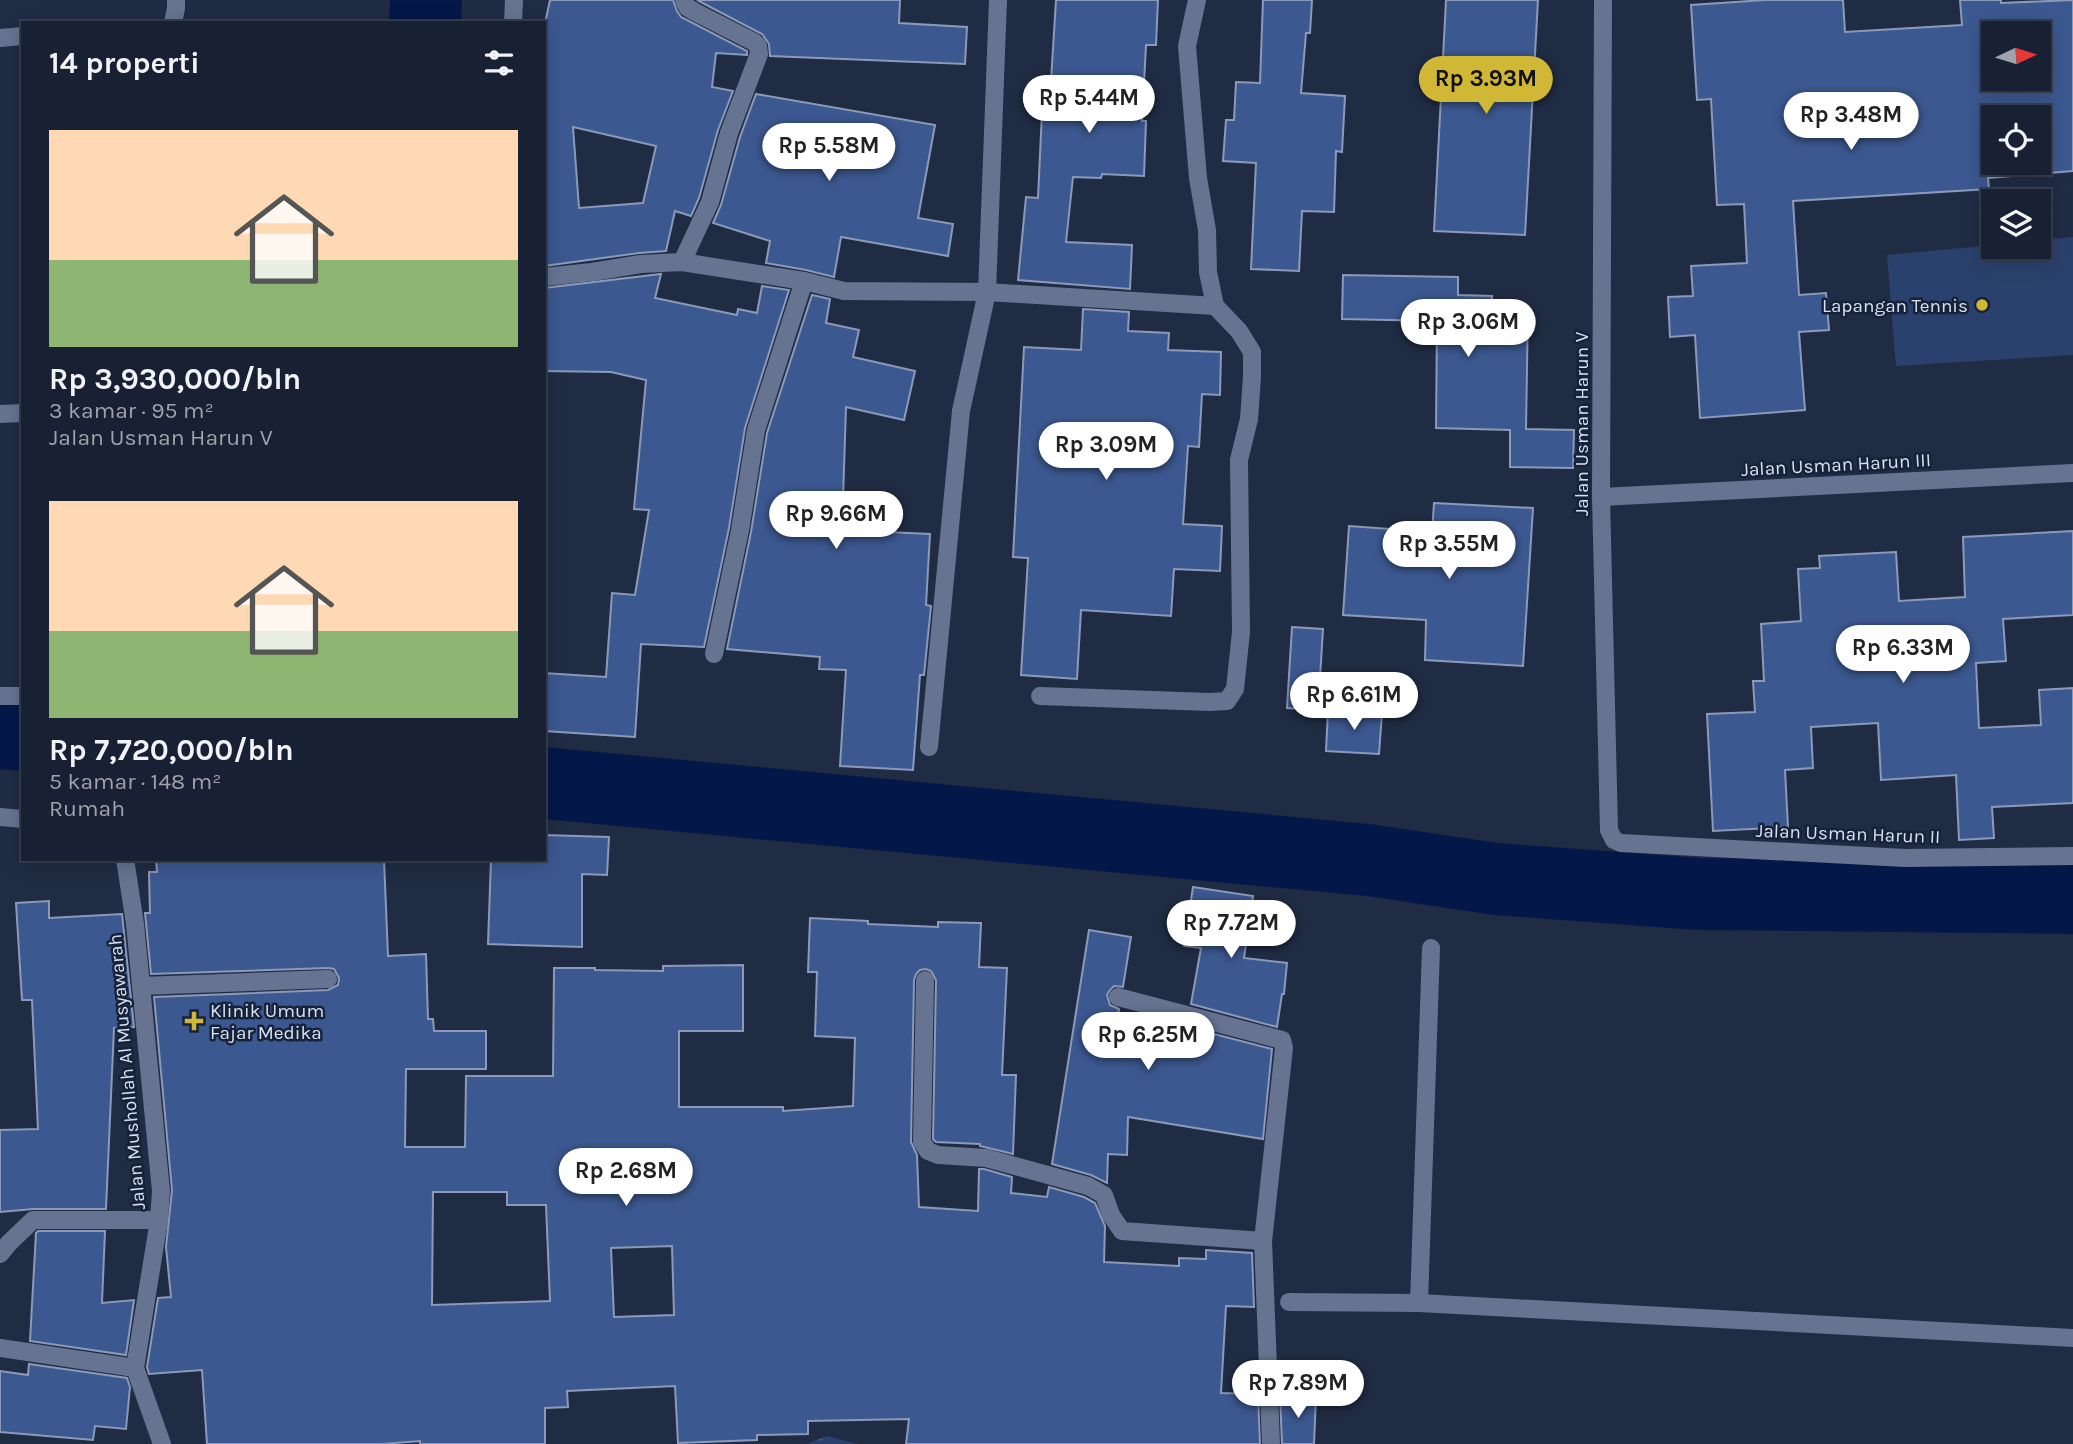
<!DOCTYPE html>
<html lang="id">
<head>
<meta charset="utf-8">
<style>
  :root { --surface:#182133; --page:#21293b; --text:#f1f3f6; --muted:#9fa3ac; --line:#363e4e; --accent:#d1b736 }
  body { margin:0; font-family:Karla,sans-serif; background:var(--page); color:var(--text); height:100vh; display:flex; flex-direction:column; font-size:26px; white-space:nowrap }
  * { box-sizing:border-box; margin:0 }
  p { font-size:23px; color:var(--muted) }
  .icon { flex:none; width:38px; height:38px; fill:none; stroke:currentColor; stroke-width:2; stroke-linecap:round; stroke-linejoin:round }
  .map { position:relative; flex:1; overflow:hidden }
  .details { position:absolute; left:21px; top:21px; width:525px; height:840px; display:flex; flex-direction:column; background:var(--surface); border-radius:0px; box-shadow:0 4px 18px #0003,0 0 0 2px var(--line) }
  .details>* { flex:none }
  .needle { width:46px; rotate:86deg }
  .tools { position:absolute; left:1981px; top:21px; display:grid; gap:14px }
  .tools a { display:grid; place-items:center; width:70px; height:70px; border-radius:0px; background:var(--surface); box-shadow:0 4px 18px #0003,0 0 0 2px var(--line); font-size:35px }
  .price { position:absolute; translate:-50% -60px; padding:0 16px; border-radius:24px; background:#fff; color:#222; font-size:23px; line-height:46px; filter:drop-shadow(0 2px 4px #0008) }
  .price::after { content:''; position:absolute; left:50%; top:42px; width:21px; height:16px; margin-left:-10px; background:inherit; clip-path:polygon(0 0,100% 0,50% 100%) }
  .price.on { background:var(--accent); color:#111 }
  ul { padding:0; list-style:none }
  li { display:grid; align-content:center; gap:14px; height:371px; padding:0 28px }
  li span { display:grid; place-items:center; height:217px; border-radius:0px; color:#555 }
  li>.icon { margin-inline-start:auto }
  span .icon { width:126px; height:126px; fill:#fffc; stroke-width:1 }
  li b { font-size:30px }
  h2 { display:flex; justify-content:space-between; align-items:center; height:84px; padding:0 28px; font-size:30px }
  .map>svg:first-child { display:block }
  .cemetery { fill:url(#cemetery-stones) }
  .pitch { fill:#2b416d }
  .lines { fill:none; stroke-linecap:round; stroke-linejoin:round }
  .river { stroke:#041749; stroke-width:72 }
  .building { fill:#3c5890; stroke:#8b9ab8; stroke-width:2; fill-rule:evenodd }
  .street { stroke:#667491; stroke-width:18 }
  .poi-dot { fill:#d1b736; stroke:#162239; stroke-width:2.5 }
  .labels { text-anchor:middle; stroke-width:5; stroke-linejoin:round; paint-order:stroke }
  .poi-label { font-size:19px; fill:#d8e0f0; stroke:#162239; text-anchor:end }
  .street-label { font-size:19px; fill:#d8e0f0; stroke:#162239 }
</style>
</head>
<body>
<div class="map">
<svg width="2073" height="1444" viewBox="0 0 2073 1444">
  <defs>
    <pattern id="cemetery-stones" width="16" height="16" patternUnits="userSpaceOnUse" patternTransform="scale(1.75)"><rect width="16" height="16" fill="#2b416d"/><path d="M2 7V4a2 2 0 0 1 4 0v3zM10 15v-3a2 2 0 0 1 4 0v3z" fill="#495c82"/></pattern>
  </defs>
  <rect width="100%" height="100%" fill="#202c44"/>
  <path class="cemetery" d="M827 1436 857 1444H807Z"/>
  <path class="pitch" d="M2073 237V355L1896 366 1887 255 1993 245V247H2039V240Z"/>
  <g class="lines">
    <g class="river">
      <path d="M425 23 426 0"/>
      <path d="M0 733 23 735"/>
      <path d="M544 783 1368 860 1496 879 1699 894 2073 898"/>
    </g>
  </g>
  <g class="building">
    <path d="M550 0H673L677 11 681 17 747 51V55L716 53 712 87 733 91 718 130 699 198 691 216 675 211 666 251 639 253 544 266V28ZM573 127 656 146 643 203 579 208Z"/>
    <path d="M697 0H900L899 23 967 27 965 64 770 56 769 44 762 34Z"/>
    <path d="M1056 0H1158L1156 45H1146L1142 121H1146L1144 176 1102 174 1101 178 1073 177 1066 242 1132 245 1130 289 1018 280 1026 197 1038 198 1042 112 1049 113Z"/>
    <path d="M1263 0H1312L1310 33H1306L1301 93 1345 96 1342 152 1336 151 1334 212 1302 211 1299 271 1251 269 1256 163 1223 161 1226 120H1234L1236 82 1260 83Z"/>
    <path d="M1446 0H1538L1525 235 1434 231Z"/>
    <path d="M1765 0H1843L1845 32 1962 25 1960 0H2001V3L2073 0V171L1988 178 1989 189 1793 201 1799 295 1826 293 1829 330 1799 332 1805 410 1700 418 1695 335 1670 337 1668 297 1693 296 1691 266 1747 263 1744 204 1717 205 1711 99 1697 100 1691 5ZM1993 33H2039V79H1993ZM1993 117H2039V163H1993Z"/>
    <path d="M756 94 935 125 918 218 953 224 948 256 841 237 834 277 806 270 766 263 770 241 713 223 721 205 740 137Z"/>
    <path d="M661 274 655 298 737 315 738 309 757 313 762 286 789 290 745 428 729 528 704 647 641 644 635 737 544 731V673L606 677 612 593 635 595 649 510 634 509 646 380 611 372 544 371V288Z"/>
    <path d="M1343 275 1458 277V295L1492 296V308H1528L1526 429 1574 430 1573 468 1510 467V430L1436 428 1437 321 1342 319Z"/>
    <path d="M812 295 830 299 826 323 859 330 853 357 915 371 904 420 846 407 842 530 930 534 926 605 931 606 924 675H920L913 770 840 766 846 670 819 669 820 657 727 649 751 532 767 433Z"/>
    <path d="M1083 309 1129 312 1128 331 1169 333 1168 350 1221 352 1220 395 1202 394 1199 447 1188 446 1183 524 1222 526 1220 571 1174 569 1171 616 1081 610 1077 679 1021 675 1028 558 1013 557 1024 347 1081 350Z"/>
    <path d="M1434 503 1533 508 1523 666 1425 660 1426 620 1343 615 1349 526 1432 532Z"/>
    <path d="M2073 531V615L2003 619 2006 661 1976 663 1979 728 2041 725 2039 690 2073 688V803L1992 807 1994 838 1959 840 1956 775 1881 780 1878 723 1811 727 1813 768 1785 770 1788 827 1713 831 1707 714 1755 712 1753 681H1764L1761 624 1801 621 1798 569 1820 568 1819 556 1896 552 1899 601 1965 597 1963 537Z"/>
    <path d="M1292 627 1323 629 1318 710 1287 708Z"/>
    <path d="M1328 710 1382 713 1379 754 1326 751Z"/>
    <path d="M544 835 609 837 607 875 582 874V947L488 944 491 859H544Z"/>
    <path d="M156 859H384L388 956 426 954 428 1019H433L434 1031H486V1069H406L405 1147H465L466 1076H553L554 968H595V970L663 971V966L743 965V1031H679V1107H783V1111L853 1106 855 1038 815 1036 817 972H808L810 918 868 921V924L938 927V922L981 923 979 967 1007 968 1002 1075H1016L1013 1154 980 1146V1144L936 1142 933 1139 936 980 931 971 926 969 920 970 916 974 914 980 911 1142 917 1155 919 1207 978 1211 979 1169H984L1012 1177 1011 1193 1047 1197 1049 1187 1084 1197 1095 1203 1105 1226 1104 1262 1179 1266V1258L1206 1259V1250L1252 1253 1254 1307 1226 1306 1221 1393 1258 1394 1260 1444H906L909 1419 808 1421V1434L757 1435V1440L678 1443 675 1386 567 1391 568 1407 545 1408V1444H420V1441L382 1444H207L202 1370 149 1374 147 1367 158 1298 171 1297 166 1247 172 1190 154 997 328 990 338 985 339 978 334 969 328 968 151 974 145 913H150L149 872H157ZM433 1192H507V1205H546L550 1301 432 1305ZM672 1246 674 1315 614 1317 611 1248Z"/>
    <path d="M1193 887 1253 896 1244 958 1287 963 1284 994H1282L1277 1027 1191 1004 1201 948 1184 946Z"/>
    <path d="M49 901V918L122 914 134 1027 114 1028 106 1209H33L0 1212V1130L38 1129 32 1000H22L16 903Z"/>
    <path d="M1089 930 1131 937 1123 987 1114 986 1110 990 1107 995 1110 1005 1119 1009 1118 1016 1187 1027 1272 1049 1263 1139 1128 1117 1127 1155 1108 1154 1107 1183 1091 1175 1052 1164Z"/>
    <path d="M38 1231H105L102 1303 134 1300 126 1355 30 1341 36 1233Z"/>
    <path d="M29 1364 127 1378 130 1387 126 1429 95 1426 93 1440 0 1432V1371L28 1375Z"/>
    <path d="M1280 1395 1316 1397 1314 1444H1282Z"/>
  </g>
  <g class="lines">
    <g class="street">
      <path d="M1603 0 1601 497 1609 830 1614 840 1621 843 1905 858 2073 856"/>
      <path d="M173 23 176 8V0"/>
      <path d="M513 23 514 0"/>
      <path d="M0 38 23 36"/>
      <path d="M682 262 710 202 729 133 759 54 758 46 754 42 695 12 687 7 684 0"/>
      <path d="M544 277 592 272 641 264 682 262 804 281 844 291 987 292 1215 306"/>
      <path d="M0 414 23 413"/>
      <path d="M1601 497 2073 473"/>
      <path d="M714 654 740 530 756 430 804 281"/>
      <path d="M0 696H23"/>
      <path d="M1040 696 1210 702 1227 701 1235 689 1241 632 1239 460 1249 419 1252 377V352L1239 331 1215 306 1208 272 1207 230 1198 178 1187 46 1197 0"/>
      <path d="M929 747 961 411 987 292 998 0"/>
      <path d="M0 817 23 819"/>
      <path d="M125 859 135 924 161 1191 159 1220 135 1368 162 1444"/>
      <path d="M925 980 922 1142 928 1151 938 1155 986 1158 1088 1186 1104 1195 1111 1215 1122 1231 1263 1241 1271 1444"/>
      <path d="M141 986 328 979"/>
      <path d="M1118 997 1282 1040 1284 1048 1263 1241"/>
      <path d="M0 1254 9 1243 33 1220H159"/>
      <path d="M1289 1302 1419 1303 1431 948"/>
      <path d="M1419 1303 2073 1338"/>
      <path d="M0 1348 135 1368"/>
    </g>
  </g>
  <g class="poi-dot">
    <circle cx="1982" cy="305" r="7"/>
    <path d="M190.5 1010.5h7v7h7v7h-7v7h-7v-7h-7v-7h7z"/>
  </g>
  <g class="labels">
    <g class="poi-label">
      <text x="1968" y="312">Lapangan Tennis</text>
      <text x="210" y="1017" text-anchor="start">Klinik Umum<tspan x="210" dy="22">Fajar Medika</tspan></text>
    </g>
    <g class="street-label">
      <text transform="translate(1581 424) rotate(-90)" y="7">Jalan Usman Harun V</text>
      <text transform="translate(1836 464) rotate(-3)" y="7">Jalan Usman Harun III</text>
      <text transform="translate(1848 833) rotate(2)" y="7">Jalan Usman Harun II</text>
      <text transform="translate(126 1072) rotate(-95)" y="7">Jalan Mushollah Al Musyawarah</text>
    </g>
  </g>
</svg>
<div class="tools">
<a><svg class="needle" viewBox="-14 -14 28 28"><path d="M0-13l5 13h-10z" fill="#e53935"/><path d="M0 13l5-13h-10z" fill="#9fa3ac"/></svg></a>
<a><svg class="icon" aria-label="locate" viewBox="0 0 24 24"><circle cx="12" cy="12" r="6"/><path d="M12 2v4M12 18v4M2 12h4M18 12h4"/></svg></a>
<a><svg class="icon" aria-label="layers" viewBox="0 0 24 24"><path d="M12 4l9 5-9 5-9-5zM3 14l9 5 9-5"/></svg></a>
</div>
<b class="price on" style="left:1486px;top:116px">Rp 3.93M</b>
<b class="price" style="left:1089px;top:135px">Rp 5.44M</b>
<b class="price" style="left:1851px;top:152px">Rp 3.48M</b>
<b class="price" style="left:829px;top:183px">Rp 5.58M</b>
<b class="price" style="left:1468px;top:359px">Rp 3.06M</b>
<b class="price" style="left:1106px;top:482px">Rp 3.09M</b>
<b class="price" style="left:836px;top:551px">Rp 9.66M</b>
<b class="price" style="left:1449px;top:581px">Rp 3.55M</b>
<b class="price" style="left:1903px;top:685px">Rp 6.33M</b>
<b class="price" style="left:1354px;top:732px">Rp 6.61M</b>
<b class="price" style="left:1231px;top:960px">Rp 7.72M</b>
<b class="price" style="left:1148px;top:1072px">Rp 6.25M</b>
<b class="price" style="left:626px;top:1208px">Rp 2.68M</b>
<b class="price" style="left:1298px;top:1420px">Rp 7.89M</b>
<section class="details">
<h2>14 properti<svg class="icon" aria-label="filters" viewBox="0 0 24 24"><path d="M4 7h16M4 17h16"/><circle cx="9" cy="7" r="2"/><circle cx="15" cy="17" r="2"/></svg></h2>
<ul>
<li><span style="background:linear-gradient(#ffd9b3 60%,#8fb573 0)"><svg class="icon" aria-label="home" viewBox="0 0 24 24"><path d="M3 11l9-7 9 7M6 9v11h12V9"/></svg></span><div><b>Rp 3,930,000/bln</b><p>3 kamar · 95 m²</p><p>Jalan Usman Harun V</p></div></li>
<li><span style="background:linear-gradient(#ffd9b3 60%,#8fb573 0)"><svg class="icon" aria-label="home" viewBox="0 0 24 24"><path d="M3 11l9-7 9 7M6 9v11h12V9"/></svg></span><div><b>Rp 7,720,000/bln</b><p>5 kamar · 148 m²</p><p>Rumah</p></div></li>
</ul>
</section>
</div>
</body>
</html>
